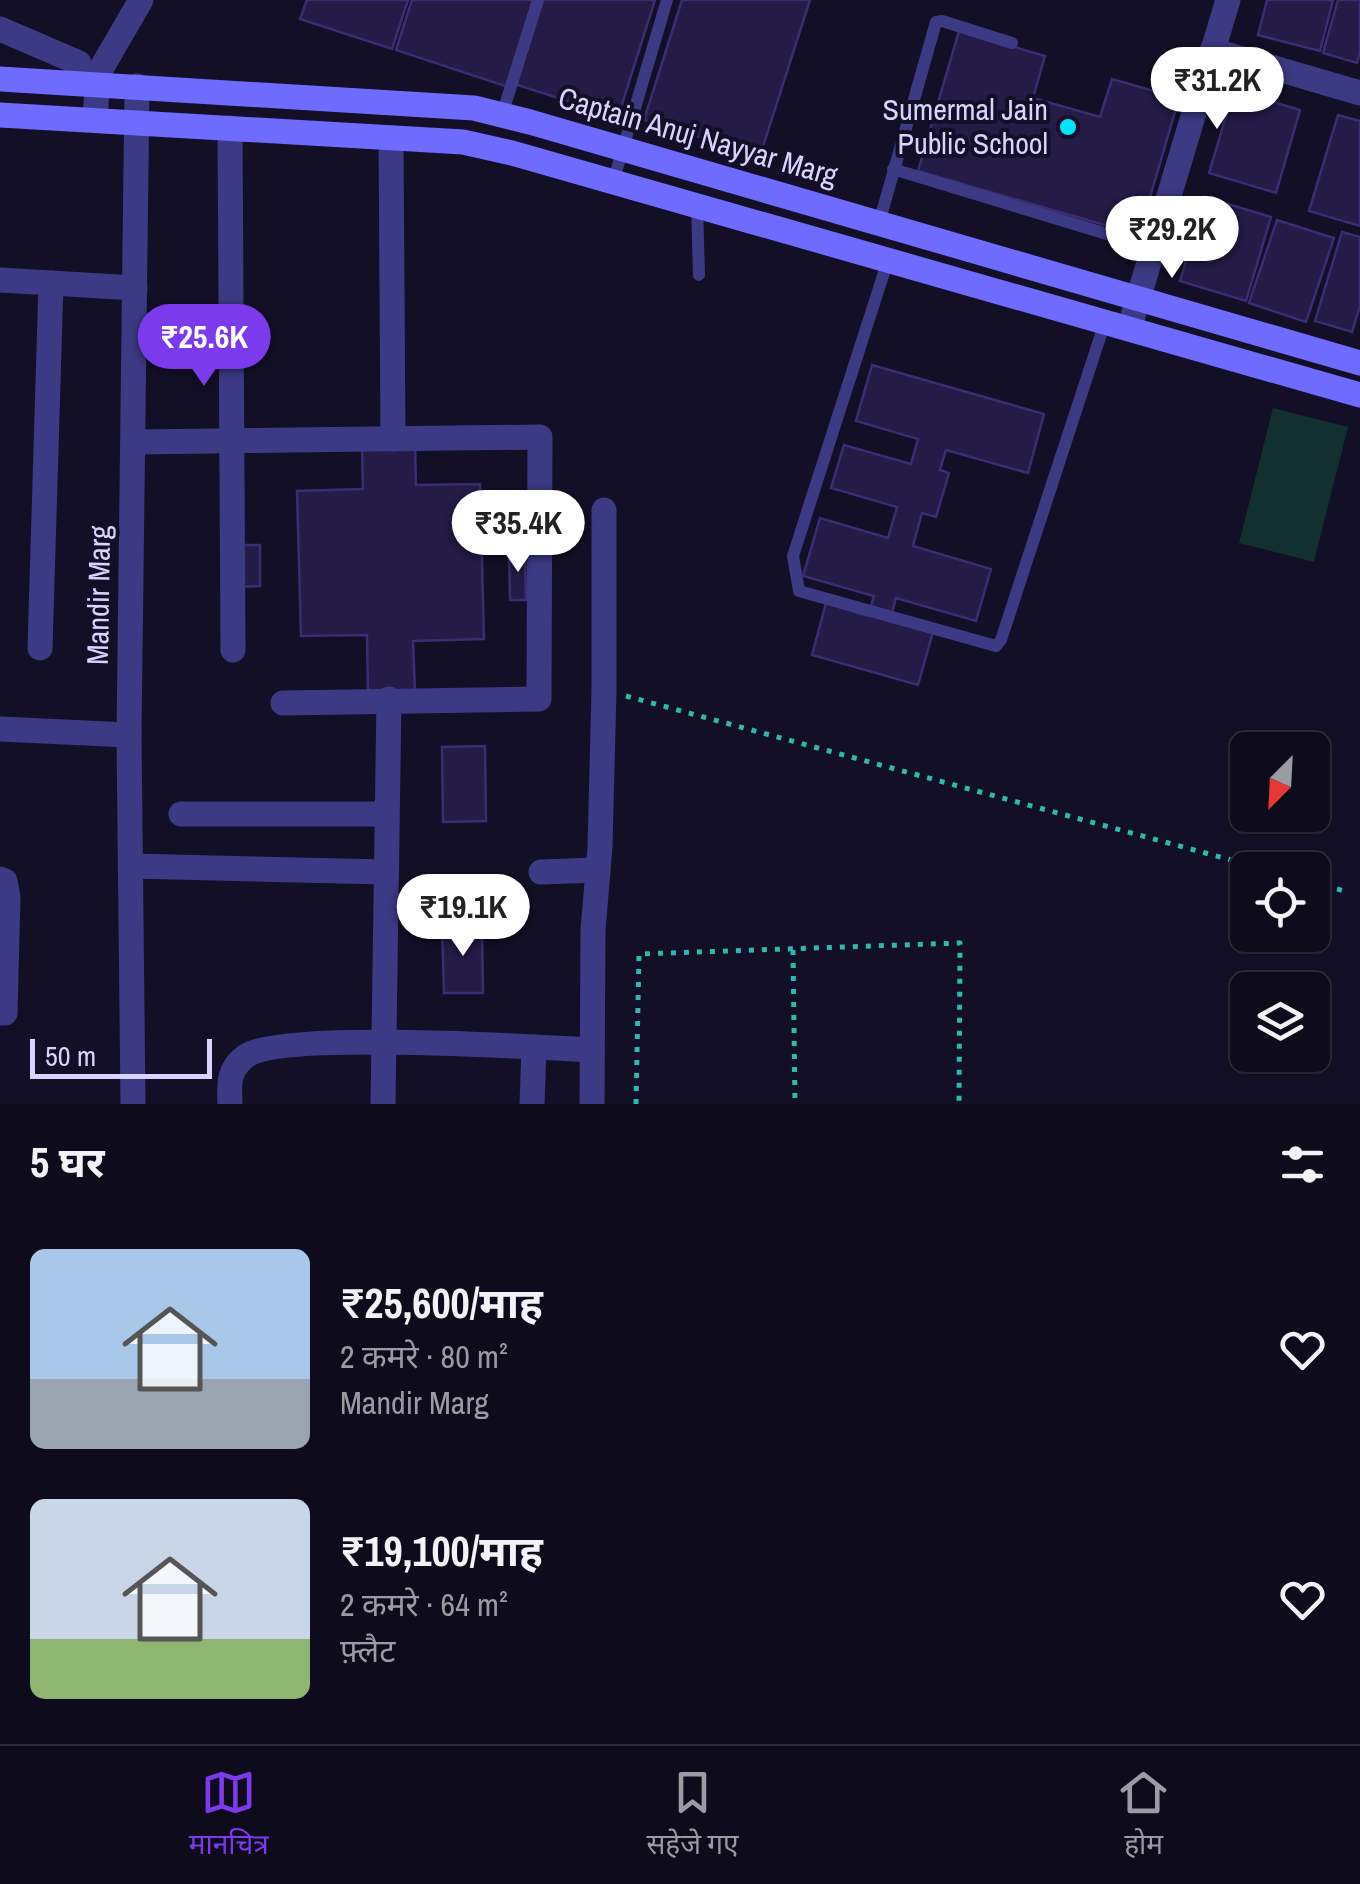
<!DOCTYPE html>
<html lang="hi">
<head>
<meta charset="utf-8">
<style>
  :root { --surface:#0e0b1c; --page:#1c1929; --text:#f1f3f6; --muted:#9b9ba3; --line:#2e2b3b; --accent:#7c3aed }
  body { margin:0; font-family:"Archivo Narrow","Noto Sans Devanagari",sans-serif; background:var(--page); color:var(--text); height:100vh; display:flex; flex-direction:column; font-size:38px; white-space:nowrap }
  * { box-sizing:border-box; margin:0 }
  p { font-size:32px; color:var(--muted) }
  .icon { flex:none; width:55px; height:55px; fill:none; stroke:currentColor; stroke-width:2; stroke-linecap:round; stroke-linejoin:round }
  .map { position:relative; height:1104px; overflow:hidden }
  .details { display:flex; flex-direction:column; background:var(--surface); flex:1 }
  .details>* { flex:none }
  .needle { width:65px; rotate:204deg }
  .controls { position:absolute; left:1230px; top:732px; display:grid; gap:20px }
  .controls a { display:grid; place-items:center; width:100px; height:100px; border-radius:15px; background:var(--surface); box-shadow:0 2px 8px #0004,0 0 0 2px var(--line); font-size:50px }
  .scale { position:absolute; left:30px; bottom:25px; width:182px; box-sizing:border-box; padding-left:10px; border:5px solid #d9d4ff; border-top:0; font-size:28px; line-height:35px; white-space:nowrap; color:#d9d4ff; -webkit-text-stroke:8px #130f26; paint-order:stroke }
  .price { position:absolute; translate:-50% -85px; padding:0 22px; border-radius:35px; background:#fff; color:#222; font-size:32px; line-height:65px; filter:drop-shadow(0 2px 5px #0008) }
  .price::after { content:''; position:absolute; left:50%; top:60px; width:30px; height:22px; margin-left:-15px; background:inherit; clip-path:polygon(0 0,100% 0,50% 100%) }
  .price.active { background:var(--accent); color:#fff }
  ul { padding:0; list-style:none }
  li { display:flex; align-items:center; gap:30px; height:250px; padding:0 30px }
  li span { display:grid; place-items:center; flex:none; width:280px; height:200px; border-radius:15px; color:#555 }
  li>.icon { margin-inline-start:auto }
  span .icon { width:120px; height:120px; fill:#fffc; stroke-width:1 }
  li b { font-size:42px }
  h2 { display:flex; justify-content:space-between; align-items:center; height:120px; padding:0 30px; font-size:42px }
  .tab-bar { display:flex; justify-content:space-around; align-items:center; height:140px; border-top:2px solid var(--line); background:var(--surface); font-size:28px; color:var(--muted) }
  .tab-bar a { display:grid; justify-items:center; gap:5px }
  .tab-bar .active { color:var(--accent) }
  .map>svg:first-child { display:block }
  .green { fill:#12302f }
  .building { fill:#241b47; stroke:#3b2d73; stroke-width:2.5 }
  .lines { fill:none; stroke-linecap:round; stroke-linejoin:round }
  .path { stroke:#2fb8b0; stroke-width:5; stroke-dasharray:5 8; stroke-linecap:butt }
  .lane { stroke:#3d3a85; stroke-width:12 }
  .street { stroke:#3d3a85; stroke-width:25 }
  .secondary { stroke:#6f6bff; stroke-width:25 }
  .poi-dot { fill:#00e5ff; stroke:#130f26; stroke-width:4 }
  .labels { text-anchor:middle; stroke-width:8; stroke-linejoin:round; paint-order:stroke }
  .poi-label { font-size:30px; fill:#d9d4ff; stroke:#130f26; text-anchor:end }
  .street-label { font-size:30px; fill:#d9d4ff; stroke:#130f26 }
</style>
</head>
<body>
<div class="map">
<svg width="1360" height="1104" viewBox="0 0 1360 1104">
  <rect width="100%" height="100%" fill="#130f26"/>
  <path class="green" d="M1273 408 1348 427 1314 562 1239 543Z"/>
  <g class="building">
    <path d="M307 0H408L392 49 300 19Z"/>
    <path d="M412 0H536L508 87 396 50Z"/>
    <path d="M540 0H655L618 117 514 84Z"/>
    <path d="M682 0H810L760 156 644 120Z"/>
    <path d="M1267 0H1333L1320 51 1258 35Z"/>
    <path d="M1338 0H1360V52L1357 63 1323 53Z"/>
    <path d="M959 31 1045 56 1033 98 1100 117 1112 79 1179 98 1139 235 918 171Z"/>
    <path d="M1234 90 1300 110 1276 193 1209 173Z"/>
    <path d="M1338 115 1360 121V226L1309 211Z"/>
    <path d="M1205 197 1271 217 1246 301 1180 281Z"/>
    <path d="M1277 220 1334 238 1306 322 1249 303Z"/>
    <path d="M1342 232 1360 237V306L1352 332 1315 321Z"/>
    <path d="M872 365 1044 414 1028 473 946 450 940 470 949 473 936 517 922 513 913 546 991 569 976 621 896 598 890 620 933 632 918 685 812 655 826 603 868 616 874 596 803 576 820 518 888 538 897 507 831 488 844 445 911 464 918 439 856 421Z"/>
    <path d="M415 444 416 485 480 484 484 639 413 641 415 692 368 693 367 635 301 636 297 491 363 489 362 445Z"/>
    <path d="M236 545H260V586L237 587Z"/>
    <path d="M509 550H525L526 600H510Z"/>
    <path d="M485 746 486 821 443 822 442 747Z"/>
    <path d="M482 924 483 993H444L442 925Z"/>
  </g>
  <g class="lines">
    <g class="path">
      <path d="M626 696 1268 870"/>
      <path d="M1312 882 1348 892"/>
      <path d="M793 950 795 1104"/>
      <path d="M636 1104 639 954 960 943 959 1104"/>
    </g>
    <g class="lane">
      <path d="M502 115 538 0"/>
      <path d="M893 169 1130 241"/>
      <path d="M613 182 667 0"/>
      <path d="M697 206 699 275"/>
      <path d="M879 223 936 22 942 21 1012 43"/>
      <path d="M888 260 793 556 799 591 996 646 1001 640 1105 322"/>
    </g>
    <g class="street">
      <path d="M0 29 79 63"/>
      <path d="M1212 50 1360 93"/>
      <path d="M95 120 98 74 141 0"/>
      <path d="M230 128 233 650"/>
      <path d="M391 138 393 439"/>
      <path d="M0 280 135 288"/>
      <path d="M1129 329 1228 0"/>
      <path d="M135 442 540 437 539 699 283 703"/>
      <path d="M40 648 51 283"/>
      <path d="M0 729 129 735"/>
      <path d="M181 814H385"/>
      <path d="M131 866 385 872"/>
      <path d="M541 872 598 870"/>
      <path d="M0 879 5 881 8 897 5 1013H0"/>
      <path d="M133 1104 129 735 137 86"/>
      <path d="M230 1104C229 1084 228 1069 246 1056 281 1031 535 1047 591 1050"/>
      <path d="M383 1104 389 699"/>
      <path d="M532 1104 534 1047"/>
      <path d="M592 1104 593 930 600 847 604 690V510"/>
    </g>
    <g class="secondary">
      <path d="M0 79 474 108 530 122 1360 363"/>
      <path d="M0 115 463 142 512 153 1360 395"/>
    </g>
  </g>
  <circle class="poi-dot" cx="1068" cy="127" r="10"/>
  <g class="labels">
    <g class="poi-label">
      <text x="1048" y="120">Sumermal Jain<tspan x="1048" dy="34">Public School</tspan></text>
    </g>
    <g class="street-label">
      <text transform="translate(698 137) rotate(16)" y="10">Captain Anuj Nayyar Marg</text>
      <text transform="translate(99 595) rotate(-89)" y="10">Mandir Marg</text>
    </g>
  </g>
</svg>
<div class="controls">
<a><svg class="needle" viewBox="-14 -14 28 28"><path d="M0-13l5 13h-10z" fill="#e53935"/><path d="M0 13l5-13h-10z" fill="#9b9ba3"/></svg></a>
<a><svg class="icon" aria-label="locate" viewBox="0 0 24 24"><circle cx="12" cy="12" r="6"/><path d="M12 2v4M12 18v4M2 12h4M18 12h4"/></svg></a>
<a><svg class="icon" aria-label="layers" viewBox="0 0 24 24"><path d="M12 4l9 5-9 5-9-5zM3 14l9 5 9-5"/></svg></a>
</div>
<div class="scale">50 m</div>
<b class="price" style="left:1217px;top:132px">₹31.2K</b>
<b class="price" style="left:1172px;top:281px">₹29.2K</b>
<b class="price active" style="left:204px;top:389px">₹25.6K</b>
<b class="price" style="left:518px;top:575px">₹35.4K</b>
<b class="price" style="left:463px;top:959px">₹19.1K</b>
</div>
<section class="details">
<h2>5 घर<svg class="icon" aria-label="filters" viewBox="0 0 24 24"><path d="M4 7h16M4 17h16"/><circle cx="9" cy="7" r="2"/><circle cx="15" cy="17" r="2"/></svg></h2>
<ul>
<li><span style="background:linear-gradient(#a9c7e8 65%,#9aa5b1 0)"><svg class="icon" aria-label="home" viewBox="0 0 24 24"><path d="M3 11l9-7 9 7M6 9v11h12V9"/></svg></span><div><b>₹25,600/माह</b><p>2 कमरे · 80 m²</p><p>Mandir Marg</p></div><svg class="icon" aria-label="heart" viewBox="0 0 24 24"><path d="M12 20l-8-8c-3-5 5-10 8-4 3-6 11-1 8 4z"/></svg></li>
<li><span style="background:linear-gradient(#c9d6e8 70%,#8fb573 0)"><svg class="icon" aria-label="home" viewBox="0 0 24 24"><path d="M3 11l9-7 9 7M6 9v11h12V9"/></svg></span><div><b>₹19,100/माह</b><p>2 कमरे · 64 m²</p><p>फ़्लैट</p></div><svg class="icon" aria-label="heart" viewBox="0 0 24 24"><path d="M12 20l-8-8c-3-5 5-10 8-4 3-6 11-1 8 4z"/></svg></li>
</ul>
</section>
<nav class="tab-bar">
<a class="active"><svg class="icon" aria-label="map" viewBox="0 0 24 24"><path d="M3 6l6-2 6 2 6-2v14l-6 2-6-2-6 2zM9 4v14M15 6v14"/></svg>मानचित्र</a>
<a><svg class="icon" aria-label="saved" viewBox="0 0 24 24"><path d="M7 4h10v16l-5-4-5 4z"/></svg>सहेजे गए</a>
<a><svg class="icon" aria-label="home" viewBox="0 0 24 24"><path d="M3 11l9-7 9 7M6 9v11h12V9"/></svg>होम</a>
</nav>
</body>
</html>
